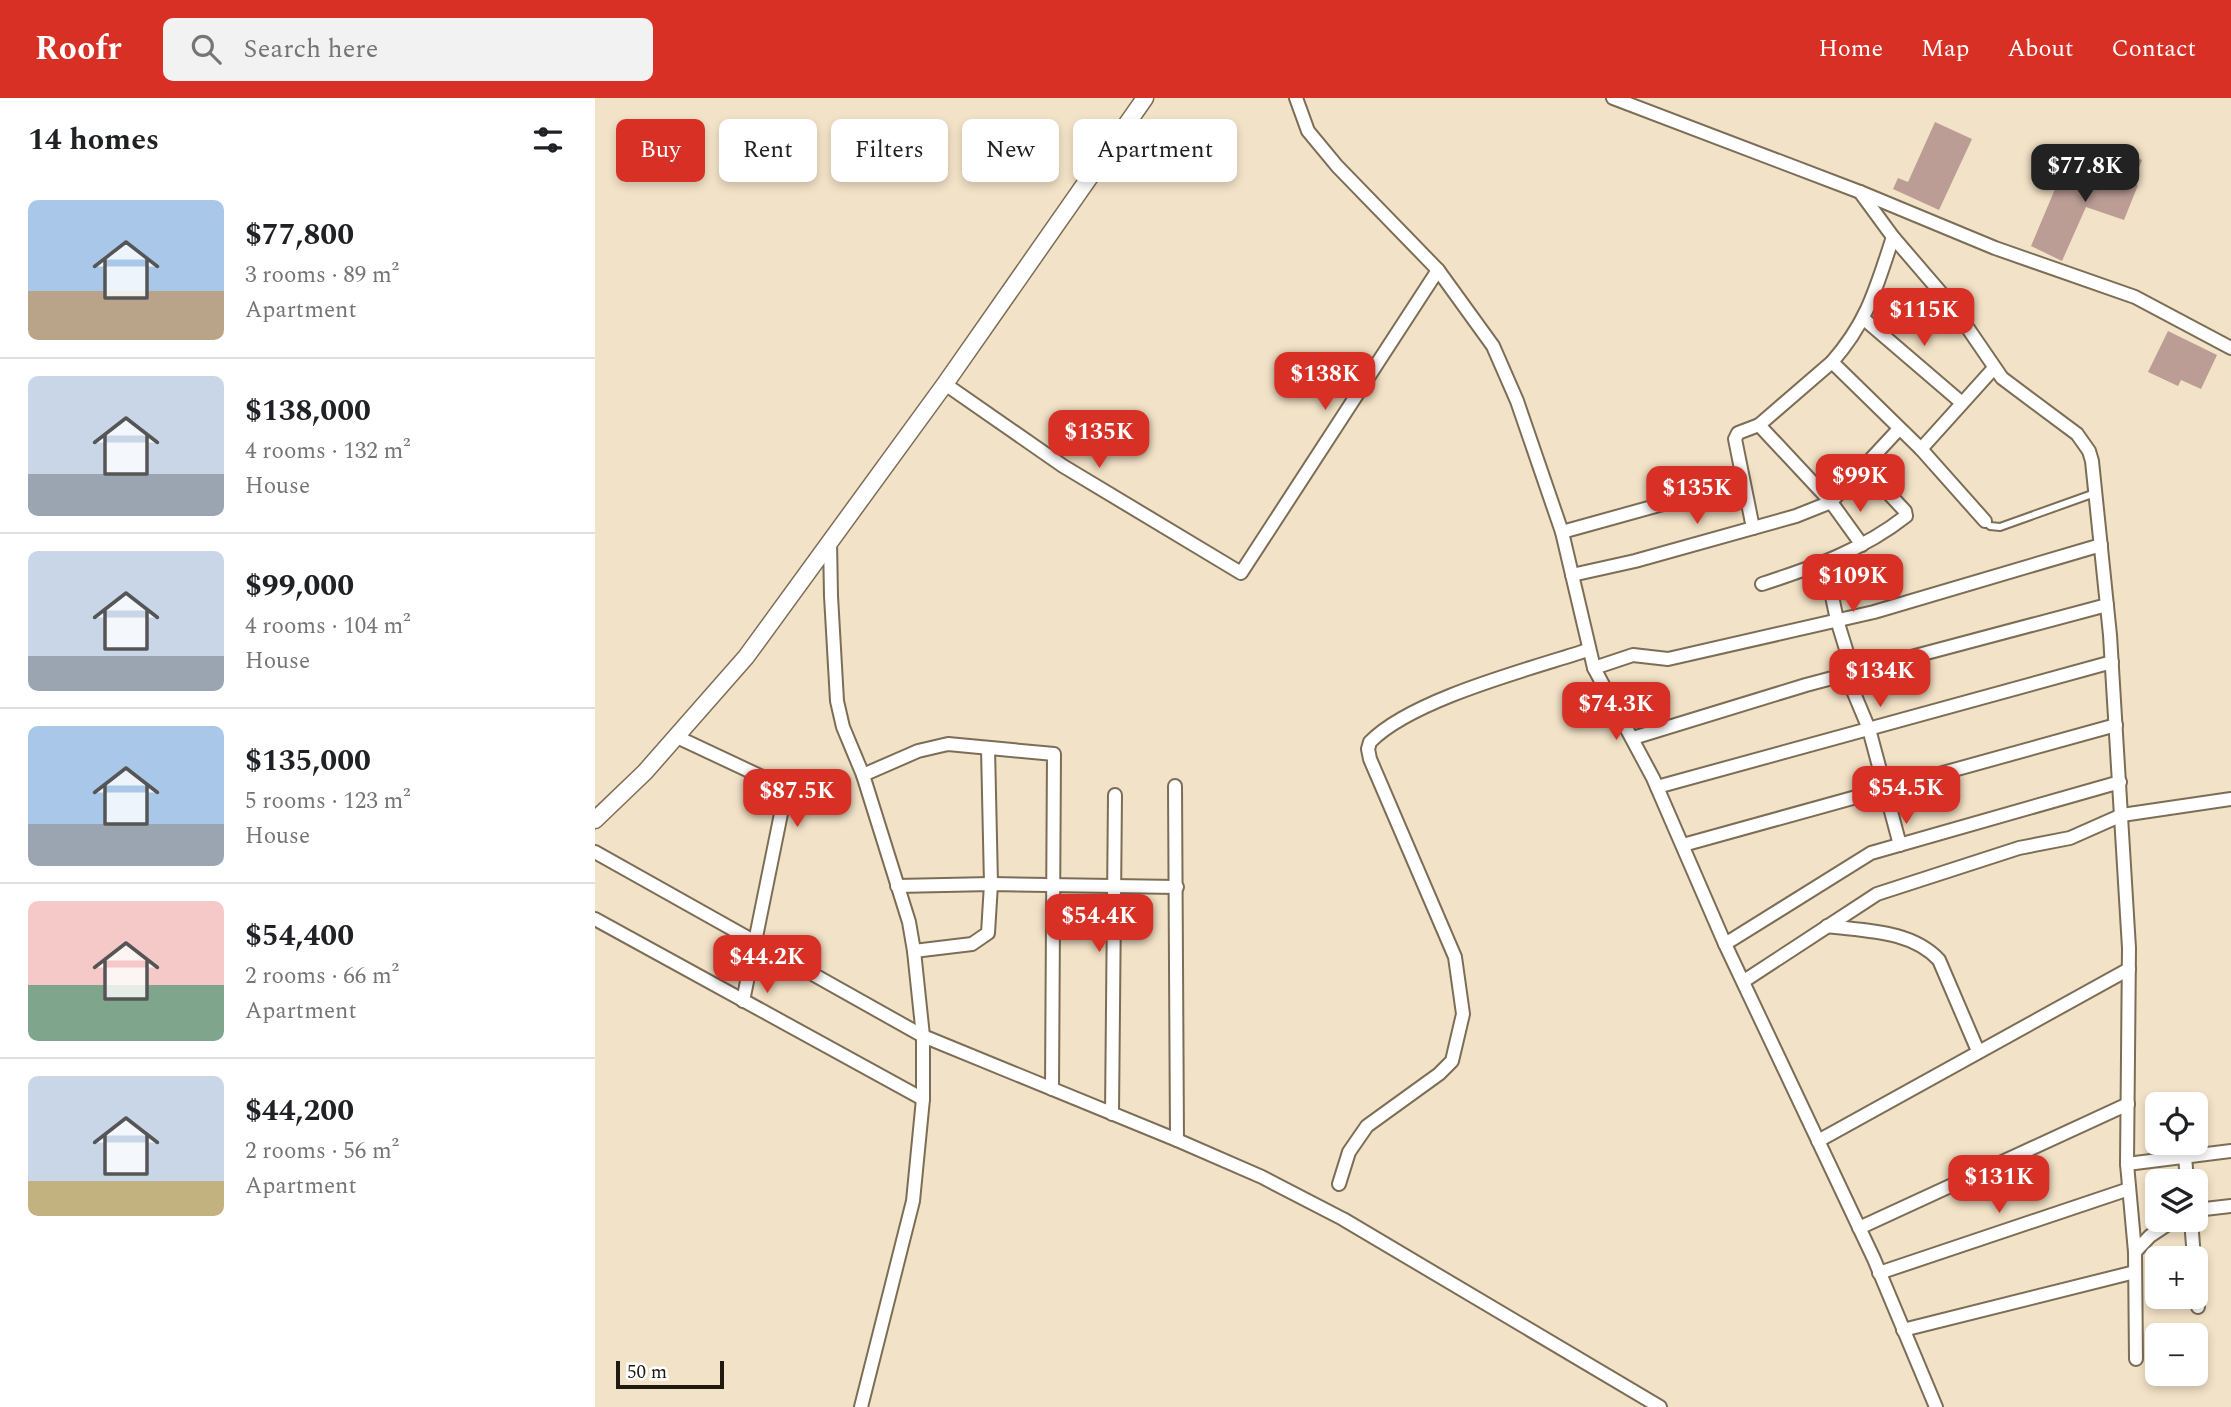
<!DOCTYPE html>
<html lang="en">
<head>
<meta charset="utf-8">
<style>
  :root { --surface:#fff; --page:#f2f2f2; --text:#202124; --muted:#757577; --line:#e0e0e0; --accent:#d93025 }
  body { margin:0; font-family:Spectral,serif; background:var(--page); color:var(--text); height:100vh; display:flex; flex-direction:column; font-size:26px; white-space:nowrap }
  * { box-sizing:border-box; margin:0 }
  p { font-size:23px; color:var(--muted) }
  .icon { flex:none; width:38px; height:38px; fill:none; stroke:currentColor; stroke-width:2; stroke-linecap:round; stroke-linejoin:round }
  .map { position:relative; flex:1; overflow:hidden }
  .drawer { display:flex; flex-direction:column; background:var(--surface); width:595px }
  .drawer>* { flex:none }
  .top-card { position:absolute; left:21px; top:21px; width:665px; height:63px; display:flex; gap:14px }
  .controls { position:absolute; left:1550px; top:994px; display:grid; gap:14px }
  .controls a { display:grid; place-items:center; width:63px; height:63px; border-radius:10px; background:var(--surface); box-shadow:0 4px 10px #0003; font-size:35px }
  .scale { position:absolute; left:21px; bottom:18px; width:108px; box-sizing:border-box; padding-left:7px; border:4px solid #1f190f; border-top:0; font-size:19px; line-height:24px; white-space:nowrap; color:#1f190f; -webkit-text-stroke:5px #fff; paint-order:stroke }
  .price { position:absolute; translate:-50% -60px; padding:0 16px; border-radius:14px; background:var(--accent); color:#fff; font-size:23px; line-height:46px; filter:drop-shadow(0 2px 4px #0008) }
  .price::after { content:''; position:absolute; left:50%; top:42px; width:21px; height:16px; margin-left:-10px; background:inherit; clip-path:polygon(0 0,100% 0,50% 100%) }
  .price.current { background:#222; color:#fff }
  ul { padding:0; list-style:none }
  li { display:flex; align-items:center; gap:21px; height:175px; padding:0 28px }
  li+li { border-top:2px solid var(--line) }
  li span { display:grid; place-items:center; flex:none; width:196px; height:140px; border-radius:10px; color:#555 }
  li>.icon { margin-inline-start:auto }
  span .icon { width:84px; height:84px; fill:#fffc; stroke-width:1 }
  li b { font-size:30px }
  h2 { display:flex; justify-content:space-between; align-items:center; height:84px; padding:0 28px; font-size:30px }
  .pill { padding:0 24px; border-radius:10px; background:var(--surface); box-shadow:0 4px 10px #0003; font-size:24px; line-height:63px }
  .pill.current { background:var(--accent); color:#fff }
  header { display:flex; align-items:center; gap:42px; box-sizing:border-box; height:98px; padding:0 35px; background:var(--accent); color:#fff }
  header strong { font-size:33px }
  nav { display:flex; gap:38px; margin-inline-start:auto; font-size:24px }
  .search { width:490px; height:63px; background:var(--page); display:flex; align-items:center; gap:18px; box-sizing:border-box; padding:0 24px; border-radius:10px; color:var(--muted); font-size:26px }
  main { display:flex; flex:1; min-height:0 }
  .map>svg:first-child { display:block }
  .building { fill:#bc9d95 }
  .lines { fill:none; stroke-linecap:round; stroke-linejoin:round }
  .lane-casing { stroke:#7c6d56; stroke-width:10 }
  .street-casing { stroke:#7c6d56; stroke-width:16 }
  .secondary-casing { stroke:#7c6d56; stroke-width:19 }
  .lane { stroke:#fff; stroke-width:6 }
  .street { stroke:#fff; stroke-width:12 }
  .secondary { stroke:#fff; stroke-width:16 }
</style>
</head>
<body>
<header>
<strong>Roofr</strong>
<div class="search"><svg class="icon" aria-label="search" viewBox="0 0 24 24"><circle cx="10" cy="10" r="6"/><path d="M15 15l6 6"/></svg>Search here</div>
<nav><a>Home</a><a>Map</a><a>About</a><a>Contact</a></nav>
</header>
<main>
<section class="drawer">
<h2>14 homes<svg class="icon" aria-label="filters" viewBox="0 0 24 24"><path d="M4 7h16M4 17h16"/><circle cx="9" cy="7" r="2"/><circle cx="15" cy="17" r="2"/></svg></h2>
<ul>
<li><span style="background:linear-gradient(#a9c7e8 65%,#b9a48a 0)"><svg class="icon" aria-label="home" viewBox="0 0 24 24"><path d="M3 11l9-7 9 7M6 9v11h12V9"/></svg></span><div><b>$77,800</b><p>3 rooms · 89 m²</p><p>Apartment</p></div></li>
<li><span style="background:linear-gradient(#c9d6e8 70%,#9aa5b1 0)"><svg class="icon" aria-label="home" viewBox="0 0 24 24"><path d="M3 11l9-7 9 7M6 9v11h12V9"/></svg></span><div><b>$138,000</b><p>4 rooms · 132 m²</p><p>House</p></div></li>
<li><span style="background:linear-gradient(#c9d6e8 75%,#9aa5b1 0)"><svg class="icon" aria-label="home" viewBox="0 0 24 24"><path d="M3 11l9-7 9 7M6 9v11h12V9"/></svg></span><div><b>$99,000</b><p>4 rooms · 104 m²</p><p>House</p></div></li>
<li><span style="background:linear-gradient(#a9c7e8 70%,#9aa5b1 0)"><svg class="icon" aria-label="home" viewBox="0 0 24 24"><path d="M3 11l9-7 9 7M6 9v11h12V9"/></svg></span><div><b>$135,000</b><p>5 rooms · 123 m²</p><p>House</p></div></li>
<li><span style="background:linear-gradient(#f6c9c9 60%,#7fa58c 0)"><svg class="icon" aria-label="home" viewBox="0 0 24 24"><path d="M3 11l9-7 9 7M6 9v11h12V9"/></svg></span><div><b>$54,400</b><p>2 rooms · 66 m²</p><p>Apartment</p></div></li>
<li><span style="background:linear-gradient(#c9d6e8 75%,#c2b280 0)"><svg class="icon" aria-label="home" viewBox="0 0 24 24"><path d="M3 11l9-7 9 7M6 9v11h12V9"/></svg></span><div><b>$44,200</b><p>2 rooms · 56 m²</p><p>Apartment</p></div></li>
</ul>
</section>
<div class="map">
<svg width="1636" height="1309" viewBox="0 0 1636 1309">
  <rect width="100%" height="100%" fill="#f2e2c7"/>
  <g class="building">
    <path d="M1340 24 1377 41 1344 112 1298 91 1303 80 1313 84Z"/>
    <path d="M1525 52 1547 62 1538 85 1543 87 1529 122 1491 109 1467 163 1436 148 1468 72 1504 87 1508 78 1513 80Z"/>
    <path d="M1573 233 1622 257 1606 291 1586 282 1583 288 1553 274Z"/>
  </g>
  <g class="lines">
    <defs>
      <path id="lane" d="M1390 423 1395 428 1405 429 1500 395"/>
      <g id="street">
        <path d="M701 0 713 33 742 68 843 172 898 248 922 303 967 434 999 570 1058 680 1130 846 1279 1161 1341 1309"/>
        <path d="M1018 0 1265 94 1400 150 1540 199 1636 250"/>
        <path d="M1265 94 1298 139 1359 210 1407 280 1482 336 1494 353 1497 363 1515 537 1534 850 1532 1066 1540 1154 1541 1261"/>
        <path d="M1298 139C1281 190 1273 223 1237 264L1326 351 1390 423"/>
        <path d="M1269 221 1367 305"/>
        <path d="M1237 264 1164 327 1236 404 1267 447"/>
        <path d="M350 286 468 368 646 475 843 172"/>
        <path d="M1326 351 1399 270"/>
        <path d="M1158 430 1140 341 1143 335 1164 327"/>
        <path d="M967 434 1104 396"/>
        <path d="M235 443 236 498 242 603 248 629 268 677 314 824 319 853 328 938V1001L318 1103 266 1309"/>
        <path d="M1230 465 1242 522 1258 574"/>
        <path d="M977 477 1040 463 1201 418 1236 404 1303 332"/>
        <path d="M1167 486C1219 469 1268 452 1311 418L1310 413 1270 370"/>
        <path d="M999 570 1038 557 1073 561 1279 514 1506 447"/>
        <path d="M1251 576 1274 631 1305 747"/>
        <path d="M82 639 180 685 190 696 148 903"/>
        <path d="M1038 640 1211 587 1512 507"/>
        <path d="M268 677 323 653 353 646 459 656 457 991"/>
        <path d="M580 688 582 1042"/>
        <path d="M1062 689 1517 564"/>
        <path d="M1088 747 1521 627"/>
        <path d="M0 754 328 938 582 1042 667 1079 748 1121 1065 1309"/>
        <path d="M302 788 396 786 582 789"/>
        <path d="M0 821 328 1001"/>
        <path d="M1232 828C1270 833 1316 832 1344 862L1383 953"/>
        <path d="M1130 846 1276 755 1525 684"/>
        <path d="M319 853 377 846 393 835 396 786 393 650"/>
        <path d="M1149 883 1282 796 1424 750 1475 740 1527 717 1636 701"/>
        <path d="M517 1016 520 697"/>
        <path d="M1223 1043 1534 871"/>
        <path d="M1590 1058 1592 1083"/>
        <path d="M1532 1066 1636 1053"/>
        <path d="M744 1086 754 1054 772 1028 844 976 857 963 868 916 860 859 775 661 773 651 775 644C817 601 935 571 993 552"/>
        <path d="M1601 1112 1636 1108"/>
        <path d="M1596 1122 1599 1160"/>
        <path d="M1264 1130 1533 1006"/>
        <path d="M1540 1154 1555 1138 1579 1122"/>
        <path d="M1284 1175 1534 1091"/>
        <path d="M1601 1191 1603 1209"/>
        <path d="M1308 1232 1540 1174"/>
      </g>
      <path id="secondary" d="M0 722 50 674 151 559 350 286 550 0"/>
    </defs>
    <use href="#lane" class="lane-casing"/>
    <use href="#street" class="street-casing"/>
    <use href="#secondary" class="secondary-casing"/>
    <use href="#lane" class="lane"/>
    <use href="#street" class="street"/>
    <use href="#secondary" class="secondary"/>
  </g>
</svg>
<div class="controls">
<a><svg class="icon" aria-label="locate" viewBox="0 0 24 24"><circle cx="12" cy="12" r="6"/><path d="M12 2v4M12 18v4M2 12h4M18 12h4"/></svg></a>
<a><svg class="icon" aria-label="layers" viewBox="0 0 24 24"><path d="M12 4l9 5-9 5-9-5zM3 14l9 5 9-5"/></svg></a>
<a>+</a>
<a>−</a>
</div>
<div class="scale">50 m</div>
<b class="price current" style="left:1490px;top:106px">$77.8K</b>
<b class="price" style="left:1329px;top:250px">$115K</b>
<b class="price" style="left:730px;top:314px">$138K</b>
<b class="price" style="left:504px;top:372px">$135K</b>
<b class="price" style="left:1265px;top:416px">$99K</b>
<b class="price" style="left:1102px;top:428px">$135K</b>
<b class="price" style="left:1258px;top:516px">$109K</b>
<b class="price" style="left:1285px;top:611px">$134K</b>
<b class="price" style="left:1021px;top:644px">$74.3K</b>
<b class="price" style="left:1311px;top:728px">$54.5K</b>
<b class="price" style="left:202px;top:731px">$87.5K</b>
<b class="price" style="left:504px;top:856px">$54.4K</b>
<b class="price" style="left:172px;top:897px">$44.2K</b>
<b class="price" style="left:1404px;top:1117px">$131K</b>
<div class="top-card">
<a class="pill current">Buy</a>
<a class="pill">Rent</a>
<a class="pill">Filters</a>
<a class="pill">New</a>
<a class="pill">Apartment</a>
</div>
</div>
</main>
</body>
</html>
